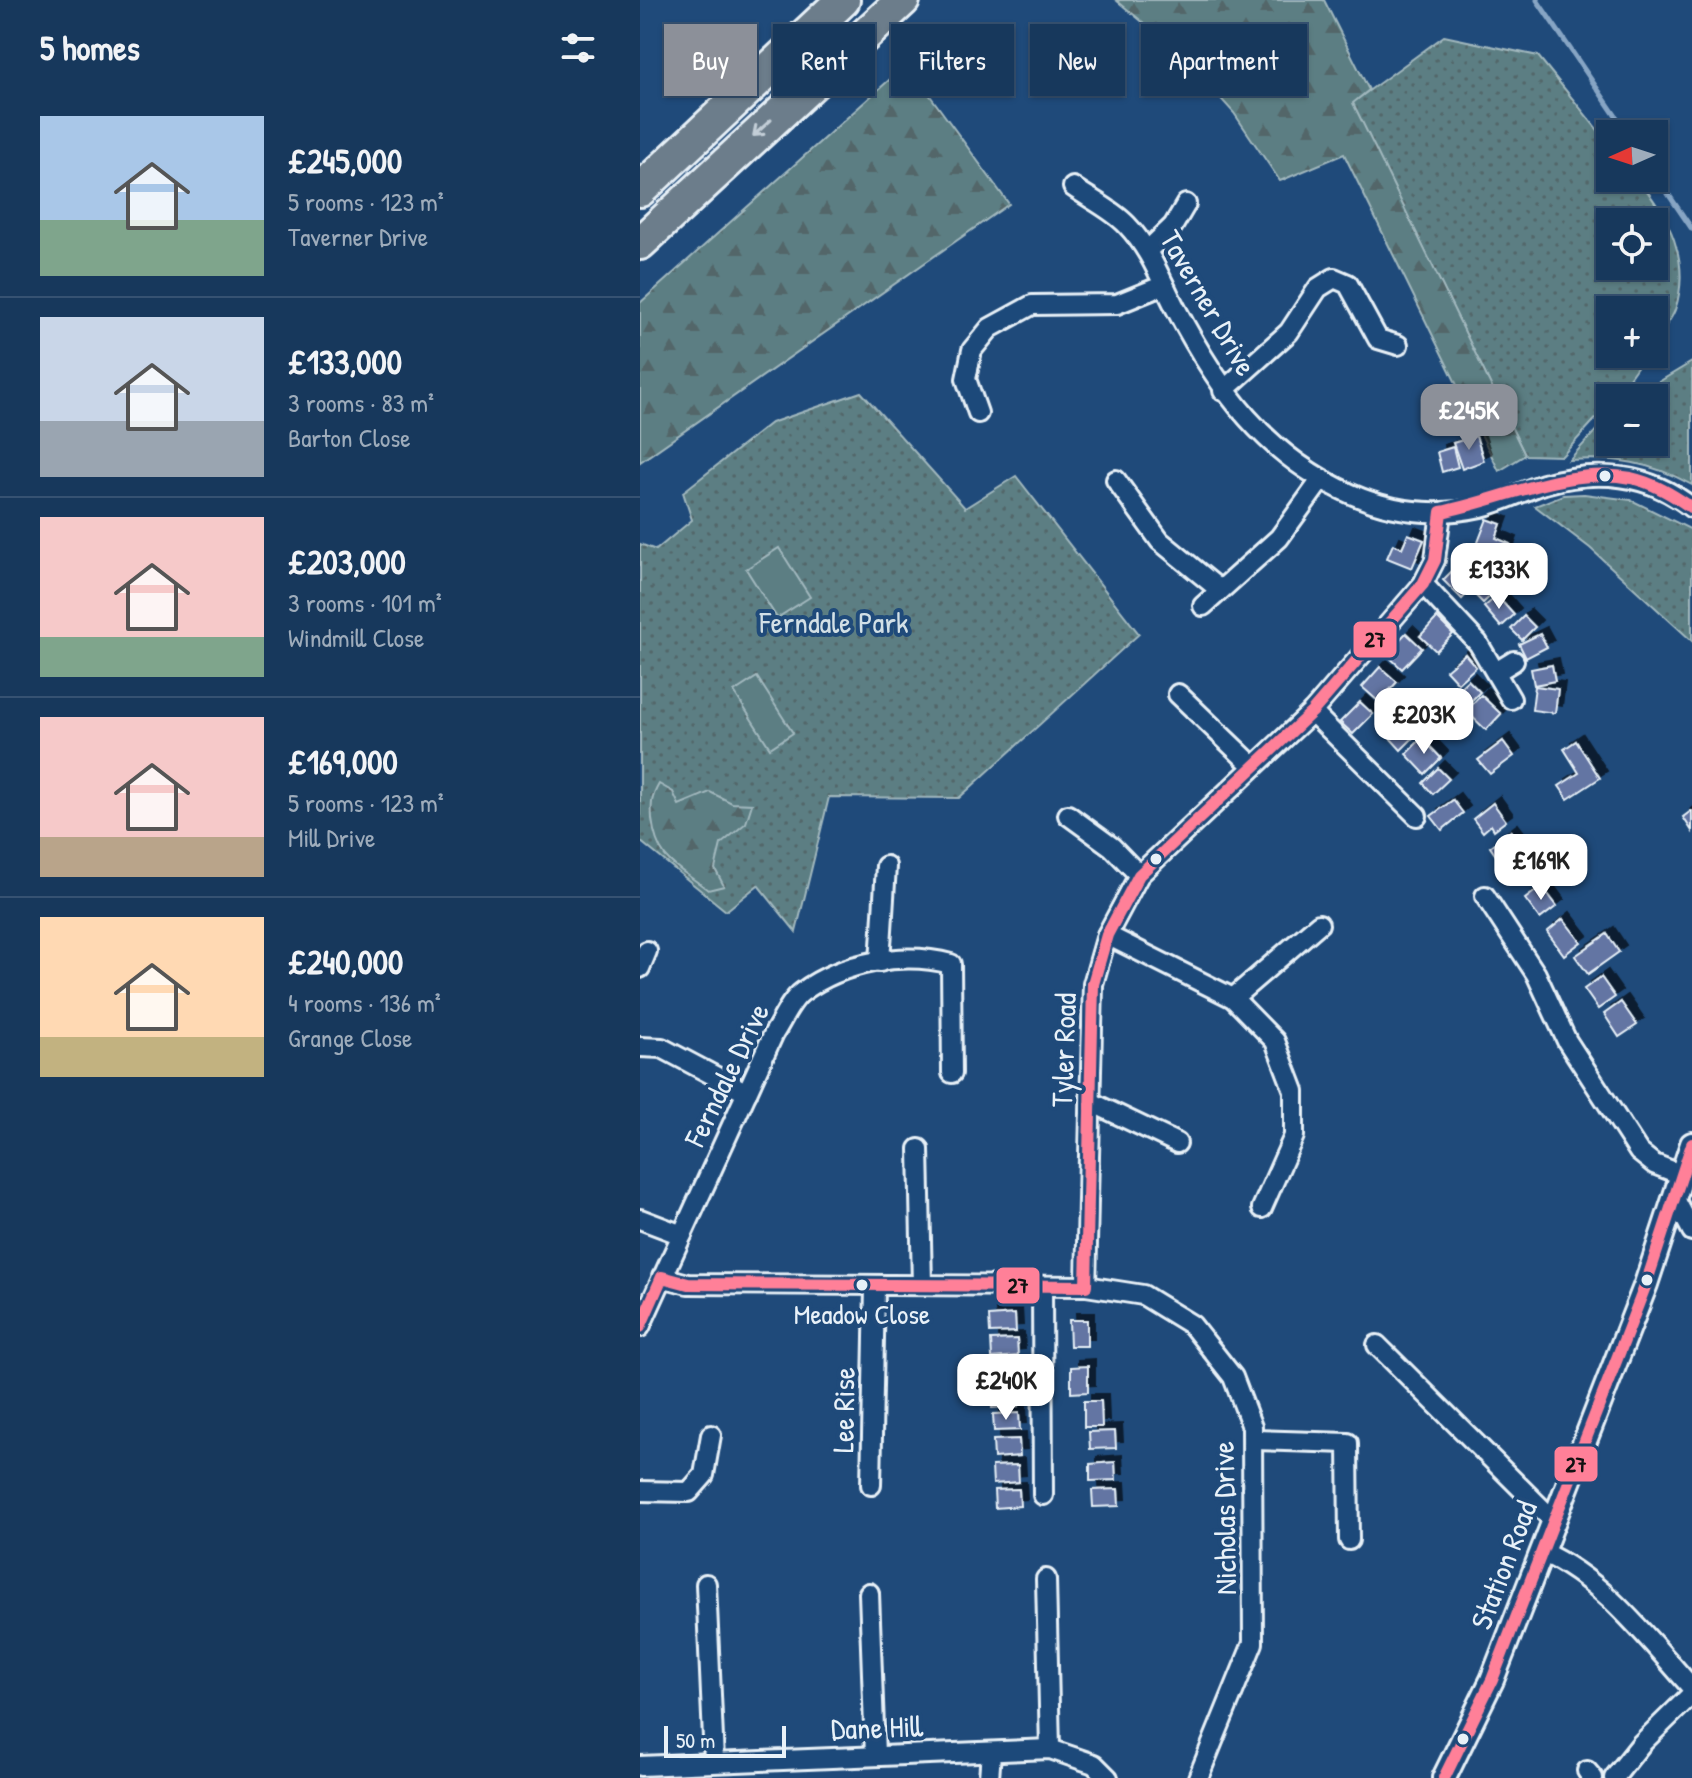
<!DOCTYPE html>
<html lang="en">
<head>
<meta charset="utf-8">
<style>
  :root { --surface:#17385c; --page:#244365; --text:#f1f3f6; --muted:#9eacbb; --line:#365272; --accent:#8c9099 }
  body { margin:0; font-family:"Patrick Hand",sans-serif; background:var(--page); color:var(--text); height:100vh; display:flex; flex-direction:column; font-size:30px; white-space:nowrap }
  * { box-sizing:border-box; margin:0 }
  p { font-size:26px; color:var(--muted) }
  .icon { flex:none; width:44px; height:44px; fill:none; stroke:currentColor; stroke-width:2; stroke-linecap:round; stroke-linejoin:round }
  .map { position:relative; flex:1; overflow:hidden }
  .side { display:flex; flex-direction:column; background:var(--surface); width:640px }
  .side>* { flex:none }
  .banner { position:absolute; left:24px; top:24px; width:760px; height:72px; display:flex; gap:16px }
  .needle { width:52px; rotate:267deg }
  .buttons { position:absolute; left:956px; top:120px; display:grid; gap:16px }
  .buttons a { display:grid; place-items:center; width:72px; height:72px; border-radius:0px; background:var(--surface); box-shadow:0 2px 6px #0004,0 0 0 2px var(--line); font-size:40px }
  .scale { position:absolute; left:24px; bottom:20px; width:122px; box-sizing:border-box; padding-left:8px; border:4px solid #e8f1f8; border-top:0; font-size:22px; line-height:28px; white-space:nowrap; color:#e8f1f8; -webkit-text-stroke:6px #1f4a7a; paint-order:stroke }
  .price { position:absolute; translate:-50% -68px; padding:0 18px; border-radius:16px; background:#fff; color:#222; font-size:26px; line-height:52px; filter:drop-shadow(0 2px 4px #0008) }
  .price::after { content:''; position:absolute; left:50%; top:48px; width:24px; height:18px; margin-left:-12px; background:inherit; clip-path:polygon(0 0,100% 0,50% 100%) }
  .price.current { background:var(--accent); color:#fff }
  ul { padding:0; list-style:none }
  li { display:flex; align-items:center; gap:24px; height:200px; padding:0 40px }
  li+li { border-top:2px solid var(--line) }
  li span { display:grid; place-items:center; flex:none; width:224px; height:160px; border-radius:0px; color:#555 }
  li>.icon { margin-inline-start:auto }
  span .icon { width:96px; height:96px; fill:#fffc; stroke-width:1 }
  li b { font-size:34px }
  h2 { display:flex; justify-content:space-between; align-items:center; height:96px; padding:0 40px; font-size:34px }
  .tag { padding:0 28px; border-radius:0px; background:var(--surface); box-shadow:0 2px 6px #0004,0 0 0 2px var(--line); font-size:28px; line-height:72px }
  .tag.current { background:var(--accent); color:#fff }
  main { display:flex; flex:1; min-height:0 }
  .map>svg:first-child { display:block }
  .green { fill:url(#green-dots); stroke:#a2b8be; stroke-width:2; fill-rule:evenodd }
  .forest { fill:url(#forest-firs); stroke:#a2b8be; stroke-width:2 }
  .pitch { fill:#5b7e83; stroke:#a2b8be; stroke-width:2 }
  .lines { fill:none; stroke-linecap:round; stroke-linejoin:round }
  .stream { stroke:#87a5c4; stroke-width:5 }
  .building { fill:#6474a3; stroke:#e8f1f8; stroke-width:2; filter:url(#shadow) }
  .minor-casing { stroke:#e8f1f8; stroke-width:24 }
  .tertiary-casing { stroke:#e8f1f8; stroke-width:28 }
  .motorway-casing { stroke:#e8f1f8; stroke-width:38 }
  .minor { stroke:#1f4a7a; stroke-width:18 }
  .tertiary { stroke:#1f4a7a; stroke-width:22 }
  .motorway { stroke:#6c7d8b; stroke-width:32 }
  .bus-1-casing { stroke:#1f4a7a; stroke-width:18 }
  .bus-1 { stroke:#ff8098; stroke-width:12 }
  .oneway { stroke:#c3ced7 }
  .bus-dot { fill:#e8f1f8; stroke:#1f4a7a; stroke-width:3 }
  .labels { text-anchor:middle; stroke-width:8; stroke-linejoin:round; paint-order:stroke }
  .bus-label { font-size:28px; fill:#e8f1f8; stroke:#1f4a7a }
  .street-label { font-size:30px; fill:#e8f1f8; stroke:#1f4a7a }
  .park-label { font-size:30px; fill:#d3e0e6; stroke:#1f4a7a }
  .line-badge { stroke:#1f4a7a; stroke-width:3 }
  .pale-badge-label { font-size:22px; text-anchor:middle; font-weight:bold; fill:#111 }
</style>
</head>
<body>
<main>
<section class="side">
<h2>5 homes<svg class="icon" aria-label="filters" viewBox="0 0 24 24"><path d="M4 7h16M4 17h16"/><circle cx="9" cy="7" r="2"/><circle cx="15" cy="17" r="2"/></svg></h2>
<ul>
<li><span style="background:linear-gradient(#a9c7e8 65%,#7fa58c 0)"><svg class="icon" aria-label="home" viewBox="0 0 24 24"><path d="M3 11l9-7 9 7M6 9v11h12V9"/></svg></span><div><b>£245,000</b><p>5 rooms · 123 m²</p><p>Taverner Drive</p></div></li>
<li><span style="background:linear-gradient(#c9d6e8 65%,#9aa5b1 0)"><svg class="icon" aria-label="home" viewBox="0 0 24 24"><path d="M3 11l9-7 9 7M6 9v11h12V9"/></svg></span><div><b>£133,000</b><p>3 rooms · 83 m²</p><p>Barton Close</p></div></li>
<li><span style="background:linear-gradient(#f6c9c9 75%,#7fa58c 0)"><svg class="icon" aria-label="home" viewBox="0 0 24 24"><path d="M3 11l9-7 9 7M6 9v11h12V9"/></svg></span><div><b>£203,000</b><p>3 rooms · 101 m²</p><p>Windmill Close</p></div></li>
<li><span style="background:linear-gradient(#f6c9c9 75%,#b9a48a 0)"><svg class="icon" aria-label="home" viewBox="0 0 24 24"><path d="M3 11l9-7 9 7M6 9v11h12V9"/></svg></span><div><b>£169,000</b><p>5 rooms · 123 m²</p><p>Mill Drive</p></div></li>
<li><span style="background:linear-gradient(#ffd9b3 75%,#c2b280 0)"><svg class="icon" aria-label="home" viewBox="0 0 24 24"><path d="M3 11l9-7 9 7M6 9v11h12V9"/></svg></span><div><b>£240,000</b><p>4 rooms · 136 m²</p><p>Grange Close</p></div></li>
</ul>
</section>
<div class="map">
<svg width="1052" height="1778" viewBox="0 0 1052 1778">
  <defs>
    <pattern id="green-dots" width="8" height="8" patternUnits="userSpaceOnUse" patternTransform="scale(2)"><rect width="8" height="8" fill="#5b7e83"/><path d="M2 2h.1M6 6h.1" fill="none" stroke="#526669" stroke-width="1.8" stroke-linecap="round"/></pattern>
    <pattern id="forest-firs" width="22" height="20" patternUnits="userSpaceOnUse" patternTransform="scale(2)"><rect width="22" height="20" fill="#5b7e83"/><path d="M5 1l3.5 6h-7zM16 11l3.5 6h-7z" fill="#526669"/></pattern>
    <filter id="shadow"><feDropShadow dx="7" dy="-7" stdDeviation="0" flood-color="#0009"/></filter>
  </defs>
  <rect width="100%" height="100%" fill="#1f4a7a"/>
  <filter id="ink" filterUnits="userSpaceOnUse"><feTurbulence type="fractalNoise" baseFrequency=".0125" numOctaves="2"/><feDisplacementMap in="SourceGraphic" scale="16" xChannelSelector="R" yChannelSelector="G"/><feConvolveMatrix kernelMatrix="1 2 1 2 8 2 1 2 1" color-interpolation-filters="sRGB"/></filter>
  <g filter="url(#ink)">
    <g class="green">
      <path d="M804 36 898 56 970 145V178H997C1028 216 1052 260 1035 310 1031 321 1021 332 1014 342V310H970V354H1006L977 395 970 398V403L922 456 885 455 712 103ZM970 222H1014V266H970Z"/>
      <path d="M1052 362V485C1011 462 975 457 929 460L970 415V442H1014V398H992Z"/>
      <path d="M221 392 325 508 376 476 499 634 319 798 189 797 156 932 118 885 86 911 0 841V544L16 550 52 520 43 492 131 423Z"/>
      <path d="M944 494 991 500 1052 530V641L950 548 895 506 923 495Z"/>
    </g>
    <g class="forest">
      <path d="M476 0H684L729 90 713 103 885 455 859 471 704 154 640 181 594 113 539 52Z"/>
      <path d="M267 64 369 204 0 462V303Z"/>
      <path d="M19 784 33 792 39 805 70 792 92 803 112 804 106 823 81 844 75 869 84 886 68 890C37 866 17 862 12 819 11 804 11 798 19 784Z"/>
    </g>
    <g class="pitch">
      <path d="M139 548 170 597 137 618 106 569Z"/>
      <path d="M117 677 153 733 130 748 94 692Z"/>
    </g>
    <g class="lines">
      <g class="stream">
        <path d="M897 0 988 134"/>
        <path d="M1014 173 1052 229"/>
      </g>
    </g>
    <g class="building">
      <path d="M836 436 844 461 822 469 813 443Z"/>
      <path d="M813 447 818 467 802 472 797 452Z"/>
      <path d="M847 519 861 524 856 538 870 544 863 562 835 550Z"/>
      <path d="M768 534 784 540 772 568 747 558 753 544 762 548Z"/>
      <path d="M818 565 837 584 822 599 803 580Z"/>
      <path d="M846 579 857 590 843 603 832 592Z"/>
      <path d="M857 596 874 615 861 627 844 607Z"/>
      <path d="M884 616 895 627 882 640 871 629Z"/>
      <path d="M797 618 813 634 796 651 780 636Z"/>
      <path d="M766 633 782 648 762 669 746 654Z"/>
      <path d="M900 634 907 647 886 658 879 644Z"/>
      <path d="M825 654 836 667 818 683 806 670Z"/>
      <path d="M912 665 915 681 894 685 891 669Z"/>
      <path d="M740 667 757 682 739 702 722 687Z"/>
      <path d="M828 680 840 692 825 707 812 695Z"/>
      <path d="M895 686 918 689 915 713 892 710Z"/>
      <path d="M841 695 861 714 846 730 826 711Z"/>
      <path d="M720 702 733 714 713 734 700 722Z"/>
      <path d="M754 718 773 738 761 750 742 729Z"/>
      <path d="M782 738 801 758 785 774 766 754Z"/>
      <path d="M863 741 874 756 850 774 838 760Z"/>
      <path d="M936 741 960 778 928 799 919 786 939 773 924 749Z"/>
      <path d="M798 768 809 779 793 794 783 783Z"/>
      <path d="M813 800 823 813 802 830 791 816Z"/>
      <path d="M853 803 866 821 854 830 851 825 843 832 833 819Z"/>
      <path d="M1051 811H1052V831L1043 817Z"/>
      <path d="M871 831 887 852 876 860 870 852 859 860 850 847Z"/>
      <path d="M899 849 906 859 895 867 899 873 889 880 878 866Z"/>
      <path d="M902 886 917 906 900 919 885 899Z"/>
      <path d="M923 919 941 942 924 955 907 932Z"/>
      <path d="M967 934 979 952 948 974 935 956Z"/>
      <path d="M961 977 975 997 958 1009 944 989Z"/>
      <path d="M981 1002 997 1025 979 1037 964 1014Z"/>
      <path d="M375 1314 376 1332 350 1333 349 1316Z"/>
      <path d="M429 1320H447V1346H430Z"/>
      <path d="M377 1339 378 1356 352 1358 351 1340Z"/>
      <path d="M379 1364 380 1382 354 1383 353 1366Z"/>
      <path d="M448 1366V1392L431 1393V1367Z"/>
      <path d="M377 1389 378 1406 352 1408 351 1390Z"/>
      <path d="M444 1401H461L462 1427H444Z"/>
      <path d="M379 1413 380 1430 354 1431 353 1414Z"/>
      <path d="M475 1431 476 1448 450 1449 449 1432Z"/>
      <path d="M379 1439 380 1456 354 1458 353 1440Z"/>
      <path d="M475 1462 476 1480 450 1481V1464Z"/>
      <path d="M378 1465 379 1482 353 1484 352 1466Z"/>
      <path d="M379 1489 380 1506 355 1508 354 1490Z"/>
      <path d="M478 1489 479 1506 453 1507 452 1490Z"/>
    </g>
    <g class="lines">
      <defs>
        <g id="minor">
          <path d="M433 187C450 199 473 210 487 225 510 249 521 280 536 309 578 389 625 456 711 494 752 512 796 517 841 507 862 502 883 491 904 484 955 469 1010 473 1052 508"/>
          <path d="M508 250 533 226 546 204"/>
          <path d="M583 391 649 332 678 288 694 278 708 284 738 339 758 345"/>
          <path d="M338 413 326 379 332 350 350 328 392 305 477 304 524 285"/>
          <path d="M476 480 520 541 580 590"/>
          <path d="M783 584 838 643 871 699"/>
          <path d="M563 606 639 538 681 480"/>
          <path d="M856 672 874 661"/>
          <path d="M538 694 613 766"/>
          <path d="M672 712 777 816"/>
          <path d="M428 815 472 847 499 875"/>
          <path d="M845 896 896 974 927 1041 999 1152 1014 1164 1042 1175"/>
          <path d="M467 935 593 998 635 1041 654 1091V1136L622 1208"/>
          <path d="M240 962 246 866"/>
          <path d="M0 968 7 951"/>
          <path d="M593 998 679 924"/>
          <path d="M0 1047 22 1048 107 1093"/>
          <path d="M451 1102 537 1143"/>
          <path d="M279 1149 282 1285"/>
          <path d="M1035 1199 1052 1231"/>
          <path d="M0 1219 42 1235"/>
          <path d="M22 1277 48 1284 446 1286 503 1295 552 1325 593 1377 612 1427 613 1643 558 1778"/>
          <path d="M446 1286 453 984 467 935 499 875 672 712 783 584 795 560 801 512"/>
          <path d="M402 1288 403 1495"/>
          <path d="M0 1327 134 1033C142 1021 150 1001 162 992 203 962 263 951 311 964L312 1073"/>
          <path d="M737 1345 913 1520"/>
          <path d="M614 1440 708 1443 709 1540"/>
          <path d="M231 1485 235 1288"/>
          <path d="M0 1491 49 1492 64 1475 71 1435"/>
          <path d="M902 1552C964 1580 1007 1638 1052 1688"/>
          <path d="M406 1579 410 1749"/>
          <path d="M66 1584 74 1761"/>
          <path d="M229 1593 235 1755"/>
          <path d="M0 1766 410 1749 454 1764 468 1778"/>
          <path d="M947 1771 953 1778"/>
          <path d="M349 1778 351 1752"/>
          <path d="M974 1778 1001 1744 1052 1694"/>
        </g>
        <path id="tertiary" d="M804 1778 852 1680 1006 1284 1052 1144"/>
        <g id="motorway">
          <path d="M0 190 203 0"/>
          <path d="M0 243 263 0"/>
        </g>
      </defs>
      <use href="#minor" class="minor-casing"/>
      <use href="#tertiary" class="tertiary-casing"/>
      <use href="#motorway" class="motorway-casing"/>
      <use href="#minor" class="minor"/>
      <use href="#tertiary" class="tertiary"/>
      <use href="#motorway" class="motorway"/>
      <defs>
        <g id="bus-1">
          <path d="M0 1327 22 1277 48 1284 446 1286 453 984 467 935 499 875 672 712 783 584 795 560 801 512C861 500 929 466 991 478 1014 483 1033 495 1052 508"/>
          <path d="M804 1778 852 1680 1006 1284 1052 1144"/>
        </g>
      </defs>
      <use href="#bus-1" class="bus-1-casing"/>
      <use href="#bus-1" class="bus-1"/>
    </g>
    <defs><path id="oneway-shaft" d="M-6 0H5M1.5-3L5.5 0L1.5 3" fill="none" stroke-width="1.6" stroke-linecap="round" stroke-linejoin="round" transform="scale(2)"/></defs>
    <use class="oneway" href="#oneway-shaft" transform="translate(122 128) rotate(138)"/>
  </g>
  <g class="bus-dot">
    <circle cx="965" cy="476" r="7"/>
    <circle cx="516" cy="859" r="7"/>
    <circle cx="1007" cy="1280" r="7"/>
    <circle cx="222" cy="1285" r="7"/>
    <circle cx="823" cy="1739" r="7"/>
  </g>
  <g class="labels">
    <g class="bus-label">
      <text x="222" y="1324">Meadow Close</text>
    </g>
    <g class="street-label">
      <text transform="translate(568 303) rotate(60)" y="10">Taverner Drive</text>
      <text transform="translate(424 1050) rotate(-88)" y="10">Tyler Road</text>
      <text transform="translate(87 1075) rotate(-64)" y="10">Ferndale Drive</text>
      <text transform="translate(204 1410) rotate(-89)" y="10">Lee Rise</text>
      <text transform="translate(585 1518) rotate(-91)" y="10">Nicholas Drive</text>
      <text transform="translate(864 1565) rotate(-69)" y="10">Station Road</text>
      <text transform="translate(237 1728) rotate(-2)" y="10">Dane Hill</text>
    </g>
    <g class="park-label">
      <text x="194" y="633">Ferndale Park</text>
    </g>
  </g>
  <g class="line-badge">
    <rect x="712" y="620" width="46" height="39" rx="8" fill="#ff8098"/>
    <rect x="355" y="1266" width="46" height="39" rx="8" fill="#ff8098"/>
    <rect x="913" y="1445" width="46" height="38" rx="8" fill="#ff8098"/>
  </g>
  <g class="pale-badge-label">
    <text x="735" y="647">27</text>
    <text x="378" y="1293">27</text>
    <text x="936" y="1472">27</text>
  </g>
</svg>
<div class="buttons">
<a><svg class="needle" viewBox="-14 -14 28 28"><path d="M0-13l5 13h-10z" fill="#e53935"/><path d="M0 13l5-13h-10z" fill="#9eacbb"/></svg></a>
<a><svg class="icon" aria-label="locate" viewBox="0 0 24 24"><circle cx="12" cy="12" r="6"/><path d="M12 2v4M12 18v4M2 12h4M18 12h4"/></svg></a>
<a>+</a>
<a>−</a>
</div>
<div class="scale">50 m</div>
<b class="price current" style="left:829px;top:452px">£245K</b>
<b class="price" style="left:859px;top:611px">£133K</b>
<b class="price" style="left:784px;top:756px">£203K</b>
<b class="price" style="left:901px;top:902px">£169K</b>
<b class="price" style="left:366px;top:1422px">£240K</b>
<div class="banner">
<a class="tag current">Buy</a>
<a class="tag">Rent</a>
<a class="tag">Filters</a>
<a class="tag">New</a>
<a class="tag">Apartment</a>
</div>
</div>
</main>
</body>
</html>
